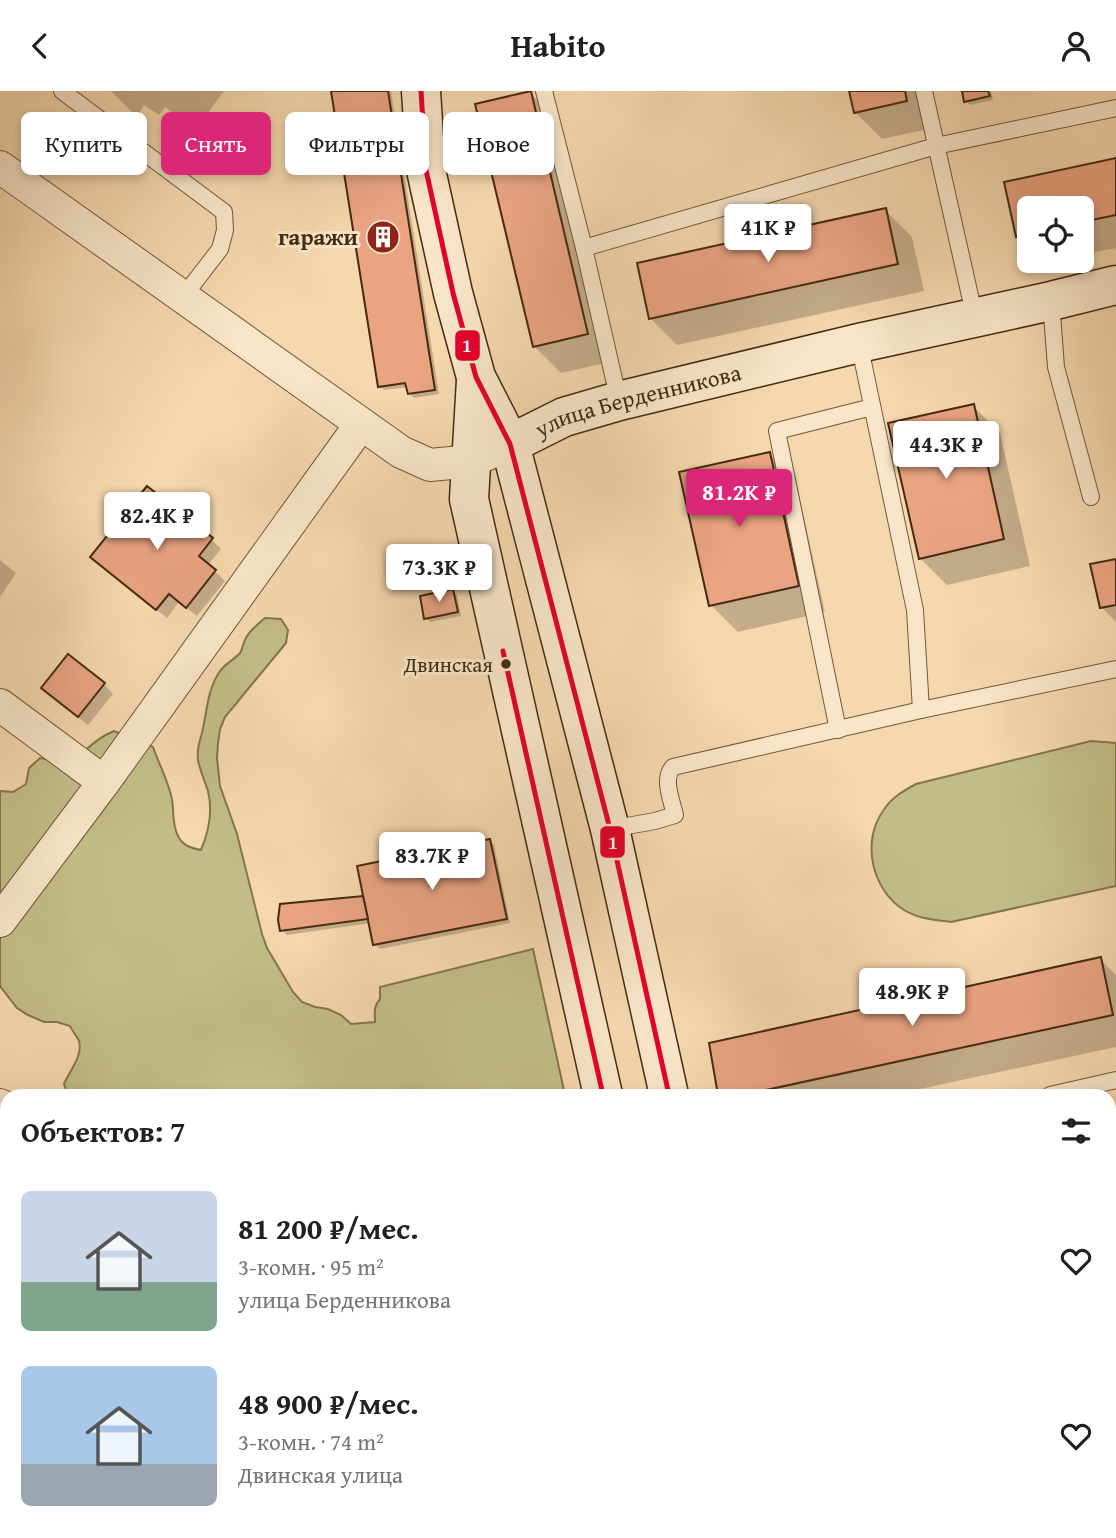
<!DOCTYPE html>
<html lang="ru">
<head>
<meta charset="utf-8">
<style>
  :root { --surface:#fff; --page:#f2f2f2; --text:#202124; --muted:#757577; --accent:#db2777 }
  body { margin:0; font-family:"Gentium Book Plus",serif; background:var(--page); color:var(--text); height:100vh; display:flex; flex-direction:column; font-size:26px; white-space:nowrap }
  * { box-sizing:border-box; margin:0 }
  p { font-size:23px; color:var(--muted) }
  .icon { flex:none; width:38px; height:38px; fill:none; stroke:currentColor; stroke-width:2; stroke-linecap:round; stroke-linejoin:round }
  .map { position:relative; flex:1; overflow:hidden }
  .side { position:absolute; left:0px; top:998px; width:1116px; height:450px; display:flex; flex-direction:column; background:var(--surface); border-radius:21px 21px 0 0; box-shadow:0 4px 10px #0003 }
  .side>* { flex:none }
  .banner { position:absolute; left:21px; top:21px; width:700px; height:63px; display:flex; gap:14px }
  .fabs { position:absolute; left:1017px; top:105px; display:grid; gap:14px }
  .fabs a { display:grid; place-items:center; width:77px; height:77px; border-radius:10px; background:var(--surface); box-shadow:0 4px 10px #0003; font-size:35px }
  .price { position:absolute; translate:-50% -60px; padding:0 16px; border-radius:7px; background:#fff; color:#222; font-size:23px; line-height:46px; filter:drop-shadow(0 2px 4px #0008) }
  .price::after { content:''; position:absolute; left:50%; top:42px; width:21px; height:16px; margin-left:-10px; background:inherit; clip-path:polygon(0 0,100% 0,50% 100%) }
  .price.on { background:var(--accent); color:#fff }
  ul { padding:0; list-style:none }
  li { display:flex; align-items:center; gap:21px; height:175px; padding:0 21px }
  li span { display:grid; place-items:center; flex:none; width:196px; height:140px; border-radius:10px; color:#555 }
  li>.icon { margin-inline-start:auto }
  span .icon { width:84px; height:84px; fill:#fffc; stroke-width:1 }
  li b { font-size:30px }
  h2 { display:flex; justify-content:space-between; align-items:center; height:84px; padding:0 21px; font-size:30px }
  .chip { padding:0 24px; border-radius:10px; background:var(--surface); box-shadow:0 4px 10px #0003; font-size:24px; line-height:63px }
  .chip.on { background:var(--accent); color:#fff }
  header { display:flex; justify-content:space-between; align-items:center; height:91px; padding:0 21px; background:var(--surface); font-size:32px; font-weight:600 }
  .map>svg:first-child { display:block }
  .green { fill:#c2bd86; stroke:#83744c; stroke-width:2 }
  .shadow { fill:#0003 }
  .building { fill:#eaa482; stroke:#442a11; stroke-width:2 }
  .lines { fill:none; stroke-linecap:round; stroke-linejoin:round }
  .lane-casing { stroke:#705638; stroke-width:18 }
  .street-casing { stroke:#705638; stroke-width:34 }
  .secondary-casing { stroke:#442a11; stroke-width:41 }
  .lane { stroke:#f9e6ca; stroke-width:16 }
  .street { stroke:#f9e6ca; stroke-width:32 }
  .secondary { stroke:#f9e6ca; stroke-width:38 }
  .bus-1-casing { stroke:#f9e6ca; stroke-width:10 }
  .bus-1 { stroke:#e4002b; stroke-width:5 }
  .bus-dot { fill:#442a11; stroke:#f9e6ca; stroke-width:2.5 }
  .labels { text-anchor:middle; stroke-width:6; stroke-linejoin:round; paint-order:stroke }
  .bus-label { font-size:21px; fill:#442a11; stroke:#f9e6ca; text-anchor:end }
  .poi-label { font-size:23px; font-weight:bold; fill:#442a11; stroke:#f9e6ca; text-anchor:end }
  .street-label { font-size:23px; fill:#442a11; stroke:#f9e6ca }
  .line-badge { stroke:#f9e6ca; stroke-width:2.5 }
  .badge-label { font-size:19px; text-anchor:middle; font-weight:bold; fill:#fff }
</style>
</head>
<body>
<header><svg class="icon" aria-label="back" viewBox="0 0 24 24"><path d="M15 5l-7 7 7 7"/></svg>Habito<svg class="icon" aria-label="person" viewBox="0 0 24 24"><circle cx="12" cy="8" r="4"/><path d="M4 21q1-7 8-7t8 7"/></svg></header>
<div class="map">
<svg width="1116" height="1447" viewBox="0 0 1116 1447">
  <rect width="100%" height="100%" fill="#f6d8ae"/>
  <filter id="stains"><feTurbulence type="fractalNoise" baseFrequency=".00286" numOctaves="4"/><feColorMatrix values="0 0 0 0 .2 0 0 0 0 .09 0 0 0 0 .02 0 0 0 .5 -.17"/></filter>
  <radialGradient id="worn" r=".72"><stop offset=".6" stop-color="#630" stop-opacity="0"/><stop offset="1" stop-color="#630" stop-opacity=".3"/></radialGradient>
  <g class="green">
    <path d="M265 527 281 528 288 539 286 552 225 626 220 638 218 652 217 667 220 695 237 743 262 843 267 857 293 901 302 911 315 916 328 918 341 924 351 933 375 931C375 922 373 916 380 908V896L533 858 565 1004H68L64 993C70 979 83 965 79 950 77 945 72 940 70 935L57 931H44L28 924 17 917 0 895V700L13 701 26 693 29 677 40 667 70 672C86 660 96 647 114 640L153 656C159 673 168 690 172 708 174 720 172 734 178 745 183 755 191 757 201 759 209 740 213 720 208 700 205 690 200 680 198 669 197 659 199 652 202 642 207 621 207 599 220 580 226 572 235 568 240 562 243 558 243 551 246 547 250 539 258 533 265 527Z"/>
    <path d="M1091 650 1116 652V795L951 831C935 829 919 828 904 819 872 799 861 751 883 720 891 707 903 700 916 693Z"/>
    <path d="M0 1052 7 1055V1440H261V1447H0Z"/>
    <path d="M463 1440H658L659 1447H470Z"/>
  </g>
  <g class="shadow">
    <path d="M111 0H224L196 38 165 16 159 24 144 14 137 26Z"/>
    <path d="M333 0H391L439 303 414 307 409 302 408 296 384 299 380 295Z"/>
    <path d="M851 0H925L933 37 882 48 855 21Z"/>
    <path d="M964 0H991L993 9 970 14 966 10Z"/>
    <path d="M530 2 557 29 614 270 561 282 534 255Z"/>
    <path d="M1116 69V157L1082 164V117H1029V156L1018 145 1006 93Z"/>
    <path d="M885 119 912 146 924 200 677 254 650 227Z"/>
    <path d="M973 315 1000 342 1030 475 947 494 920 467Z"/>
    <path d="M769 363 796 390 825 521 738 541 711 514Z"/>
    <path d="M211 448 221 458 208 474 225 490 197 525 179 511 167 527 102 475Z"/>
    <path d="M0 469 16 482 0 506Z"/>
    <path d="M1116 470V531L1101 516Z"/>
    <path d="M452 500 457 504 461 525 430 531 426 527Z"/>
    <path d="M104 593 113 603 88 634 53 606Z"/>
    <path d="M490 750 494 754 510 832 380 858 375 853 371 832 287 844 282 839V815L366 806Z"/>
    <path d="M1100 868 1116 884V956L892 1004H720L711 954Z"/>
    <path d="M1116 1057V1141L1110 1142V1058Z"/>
    <path d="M1116 1245V1334L1110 1335V1246Z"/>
    <path d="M835 1440H881L888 1447H821Z"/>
  </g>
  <g class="building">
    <path d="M331 0H388L435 299 408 303 405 292 378 296Z"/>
    <path d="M531 0 588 243 533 256 475 13Z"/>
    <path d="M849 0H905L907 10 854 22Z"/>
    <path d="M962 0H988L990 5 964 11Z"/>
    <path d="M1116 67V124L1082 131V117H1029V143L1016 146 1004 91Z"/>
    <path d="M886 117 898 173 649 228 637 172Z"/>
    <path d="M974 313 1004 448 919 468 888 332Z"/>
    <path d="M770 361 799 495 709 515 679 381Z"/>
    <path d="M147 395 213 447 199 465 216 479 186 517 169 503 156 519 90 466Z"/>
    <path d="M1116 468V514L1100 517 1090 473Z"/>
    <path d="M453 498 458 521 424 528 420 505Z"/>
    <path d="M68 563 105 592 78 626 41 597Z"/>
    <path d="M490 748 507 828 373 854 357 775Z"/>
    <path d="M363 805 368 828 280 840 278 829 280 813Z"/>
    <path d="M1101 866 1113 924 743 1004H718L709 952Z"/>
    <path d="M1116 1055V1108L1110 1110V1057Z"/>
    <path d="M7 1090V1155L0 1149V1098Z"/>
    <path d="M1116 1243V1301L1110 1302V1244Z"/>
    <path d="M377 1440H416L426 1447H372Z"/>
    <path d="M827 1440H876L877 1447H819L818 1442Z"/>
  </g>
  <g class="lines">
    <defs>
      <g id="lane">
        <path d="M62 0 224 121 225 139 220 158 183 206"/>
        <path d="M544 0 584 157 619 310"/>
        <path d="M924 0 975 227"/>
        <path d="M584 157 936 55 1116 17"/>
        <path d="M1051 210 1056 276 1091 406"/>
        <path d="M859 252 915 519 921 619"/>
        <path d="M838 639 777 340 872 316"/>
        <path d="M610 738 655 730 675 724C672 710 662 688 673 676L921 619 1116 578"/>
        <path d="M1050 1004 1116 989"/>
        <path d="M1110 1353 1116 1352"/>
        <path d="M890 1440 891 1447"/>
      </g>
      <g id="street">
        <path d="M0 76 401 361 430 374 472 370 492 361"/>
        <path d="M0 614 104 691"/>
        <path d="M0 830 104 691 361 333"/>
        <path d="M0 1014 7 1018"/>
        <path d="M0 1293 7 1283"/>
      </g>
      <g id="secondary">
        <path d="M421 0 426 79 453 202 476 286 510 353 610 738 669 1004"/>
        <path d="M476 289 469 408 603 1004"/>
        <path id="s1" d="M510 353 564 326 619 310 859 252 1051 210 1116 194"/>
        <path d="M701 1440 702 1447"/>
        <path d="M766 1440 767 1447"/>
      </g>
    </defs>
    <use href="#lane" class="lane-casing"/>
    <use href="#street" class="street-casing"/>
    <use href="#secondary" class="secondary-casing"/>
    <use href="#lane" class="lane"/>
    <use href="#street" class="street"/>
    <use href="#secondary" class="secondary"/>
    <defs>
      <g id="bus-1">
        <path d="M421 0 426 79 453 202 476 286 510 353 610 738 669 1004"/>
        <path d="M503 560 603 1004"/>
      </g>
    </defs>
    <use href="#bus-1" class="bus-1-casing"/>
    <use href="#bus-1" class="bus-1"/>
  </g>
  <defs>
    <symbol id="building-disc" viewBox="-11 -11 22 22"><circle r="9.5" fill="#8f2418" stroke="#f9e6ca"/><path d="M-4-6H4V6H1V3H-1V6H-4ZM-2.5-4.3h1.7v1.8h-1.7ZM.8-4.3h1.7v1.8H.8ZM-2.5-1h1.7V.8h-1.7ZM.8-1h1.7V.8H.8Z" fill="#fff"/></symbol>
  </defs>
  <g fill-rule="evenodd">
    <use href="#building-disc" x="364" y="127" width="38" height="38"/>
  </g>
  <circle class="bus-dot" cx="506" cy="573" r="6"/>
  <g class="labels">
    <g class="bus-label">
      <text x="493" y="581">Двинская</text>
    </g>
    <g class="poi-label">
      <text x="358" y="154">гаражи</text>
    </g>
    <g class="street-label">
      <text dy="8" stroke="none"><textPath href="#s1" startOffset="136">улица Берденникова</textPath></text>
    </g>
  </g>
  <g class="line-badge">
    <rect x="454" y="238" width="27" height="33" rx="7" fill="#e4002b"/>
    <rect x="599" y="734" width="27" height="34" rx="7" fill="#e4002b"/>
  </g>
  <g class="badge-label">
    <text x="467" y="261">1</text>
    <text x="613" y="758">1</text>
  </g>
  <rect width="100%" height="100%" filter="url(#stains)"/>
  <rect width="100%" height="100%" fill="url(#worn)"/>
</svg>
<div class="fabs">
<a><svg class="icon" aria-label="locate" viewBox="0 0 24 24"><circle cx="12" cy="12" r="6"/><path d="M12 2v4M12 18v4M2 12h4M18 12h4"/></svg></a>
</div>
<b class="price" style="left:768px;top:173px">41K ₽</b>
<b class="price" style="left:946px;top:390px">44.3K ₽</b>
<b class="price on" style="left:739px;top:438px">81.2K ₽</b>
<b class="price" style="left:157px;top:461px">82.4K ₽</b>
<b class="price" style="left:439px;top:513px">73.3K ₽</b>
<b class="price" style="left:432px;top:801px">83.7K ₽</b>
<b class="price" style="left:912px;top:937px">48.9K ₽</b>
<div class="banner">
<a class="chip">Купить</a>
<a class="chip on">Снять</a>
<a class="chip">Фильтры</a>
<a class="chip">Новое</a>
</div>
<section class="side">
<h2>Объектов: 7<svg class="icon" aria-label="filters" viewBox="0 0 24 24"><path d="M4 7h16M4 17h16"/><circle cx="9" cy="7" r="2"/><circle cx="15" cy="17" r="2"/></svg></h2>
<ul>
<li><span style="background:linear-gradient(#c9d6e8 65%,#7fa58c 0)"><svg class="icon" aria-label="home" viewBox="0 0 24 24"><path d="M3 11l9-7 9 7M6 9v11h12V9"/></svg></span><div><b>81 200 ₽/мес.</b><p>3-комн. · 95 m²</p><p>улица Берденникова</p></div><svg class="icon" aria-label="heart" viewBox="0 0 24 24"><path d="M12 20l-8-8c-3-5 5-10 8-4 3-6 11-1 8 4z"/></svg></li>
<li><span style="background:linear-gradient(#a9c7e8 70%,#9aa5b1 0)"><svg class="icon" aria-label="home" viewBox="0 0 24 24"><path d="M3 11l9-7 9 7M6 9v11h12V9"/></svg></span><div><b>48 900 ₽/мес.</b><p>3-комн. · 74 m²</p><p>Двинская улица</p></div><svg class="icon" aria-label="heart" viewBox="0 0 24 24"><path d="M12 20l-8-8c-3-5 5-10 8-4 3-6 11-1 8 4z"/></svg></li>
</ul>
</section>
</div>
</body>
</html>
